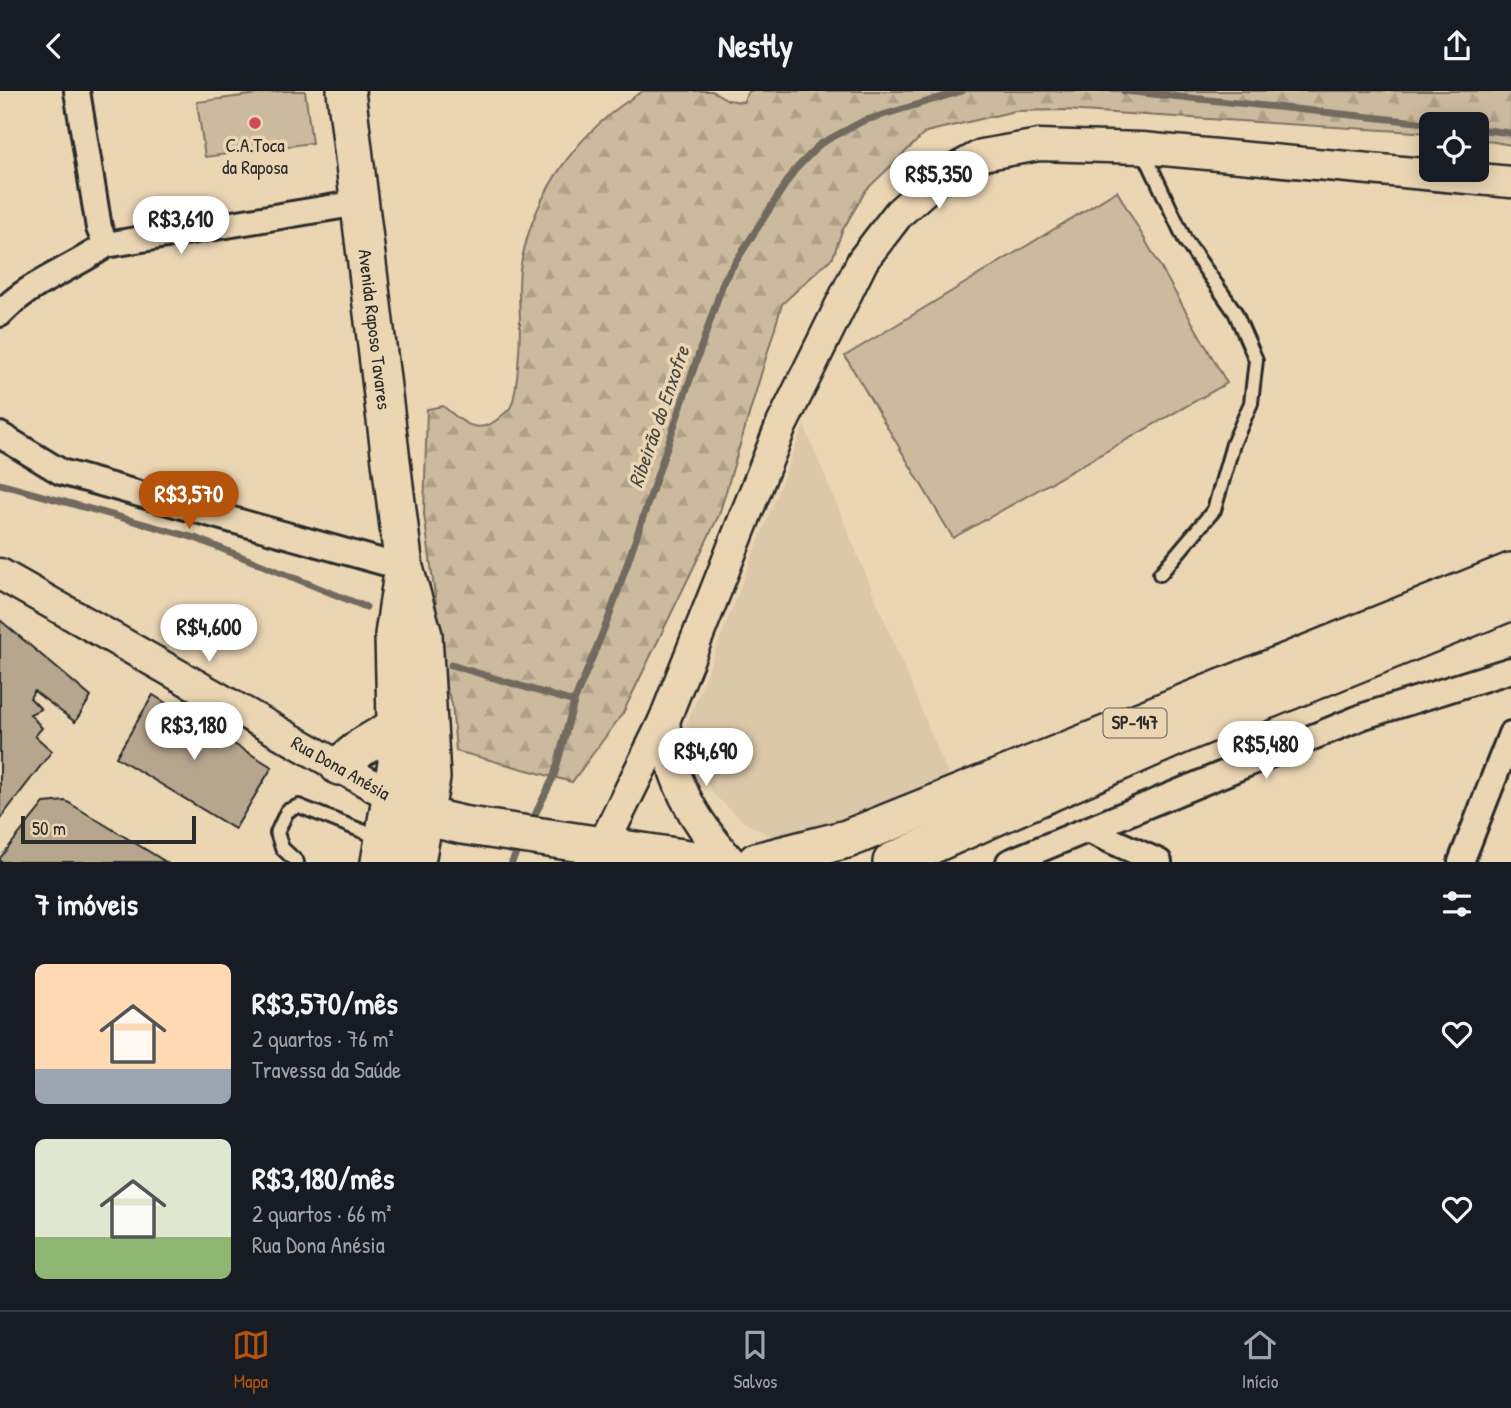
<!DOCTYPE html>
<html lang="pt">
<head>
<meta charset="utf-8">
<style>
  :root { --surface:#171b24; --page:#242831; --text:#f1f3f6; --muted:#9ea1a6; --line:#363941; --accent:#b45309 }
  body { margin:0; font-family:"Patrick Hand",sans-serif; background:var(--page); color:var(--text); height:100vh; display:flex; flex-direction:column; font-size:26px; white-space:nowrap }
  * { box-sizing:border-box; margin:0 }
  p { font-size:23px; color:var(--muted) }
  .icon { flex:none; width:38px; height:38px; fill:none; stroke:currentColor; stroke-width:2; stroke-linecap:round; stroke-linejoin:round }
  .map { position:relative; height:771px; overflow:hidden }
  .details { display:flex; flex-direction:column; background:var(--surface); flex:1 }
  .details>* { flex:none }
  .tools { position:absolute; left:1419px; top:21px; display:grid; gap:14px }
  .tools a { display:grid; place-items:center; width:70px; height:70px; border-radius:10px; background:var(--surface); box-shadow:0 4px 18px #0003; font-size:35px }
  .scale { position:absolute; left:21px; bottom:18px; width:175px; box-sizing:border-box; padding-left:7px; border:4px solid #2b2b2b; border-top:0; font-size:19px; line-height:24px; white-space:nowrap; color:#2b2b2b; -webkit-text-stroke:5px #ebd6b4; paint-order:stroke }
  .price { position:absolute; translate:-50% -60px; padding:0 16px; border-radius:24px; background:#fff; color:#222; font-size:23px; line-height:46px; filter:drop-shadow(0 2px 4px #0008) }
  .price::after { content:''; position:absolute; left:50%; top:42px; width:21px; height:16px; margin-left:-10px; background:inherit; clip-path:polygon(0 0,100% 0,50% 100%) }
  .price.selected { background:var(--accent); color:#fff }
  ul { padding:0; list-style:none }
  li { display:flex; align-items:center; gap:21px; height:175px; padding:0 35px }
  li span { display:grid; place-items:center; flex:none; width:196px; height:140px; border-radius:10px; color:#555 }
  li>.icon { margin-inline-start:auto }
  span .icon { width:84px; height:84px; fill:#fffc; stroke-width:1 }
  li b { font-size:30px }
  h2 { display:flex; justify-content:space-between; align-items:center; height:84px; padding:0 35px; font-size:30px }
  header { display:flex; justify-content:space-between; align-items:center; height:91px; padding:0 35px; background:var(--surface); font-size:32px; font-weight:700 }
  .tab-bar { display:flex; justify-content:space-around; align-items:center; height:98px; border-top:2px solid var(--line); background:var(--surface); font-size:19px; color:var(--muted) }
  .tab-bar a { display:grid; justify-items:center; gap:4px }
  .tab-bar .selected { color:var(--accent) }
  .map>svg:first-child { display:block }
  .built { fill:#dbc8a9 }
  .forest { fill:url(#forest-firs); stroke:#7c7264; stroke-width:2 }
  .pitch { fill:#ccba9e; stroke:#7c7264; stroke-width:2 }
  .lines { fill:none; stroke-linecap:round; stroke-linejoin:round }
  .stream { stroke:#726b5e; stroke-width:7 }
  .building { fill:#b6a68e; stroke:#2b2b2b; stroke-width:2 }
  .service-casing { stroke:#2b2b2b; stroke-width:18 }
  .minor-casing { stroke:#2b2b2b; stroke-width:30 }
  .tertiary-casing { stroke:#2b2b2b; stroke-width:35 }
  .primary-casing { stroke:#2b2b2b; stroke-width:42 }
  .service { stroke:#ebd6b4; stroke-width:12 }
  .minor { stroke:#ebd6b4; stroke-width:24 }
  .tertiary { stroke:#ebd6b4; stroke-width:30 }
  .primary { stroke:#ebd6b4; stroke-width:37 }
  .poi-dot { fill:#d1495b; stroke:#ebd6b4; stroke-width:2.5 }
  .labels { text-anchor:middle; stroke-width:7; stroke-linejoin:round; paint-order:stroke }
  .shield { fill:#ebd6b4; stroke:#655e54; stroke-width:2 }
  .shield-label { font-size:18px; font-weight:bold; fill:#2b2b2b }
  .poi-label { font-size:19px; fill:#2b2b2b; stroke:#ebd6b4 }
  .street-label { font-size:19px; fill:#2b2b2b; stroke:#ebd6b4 }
  .water-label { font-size:21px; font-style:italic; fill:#484640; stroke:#ebd6b4 }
</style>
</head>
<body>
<header><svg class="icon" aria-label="back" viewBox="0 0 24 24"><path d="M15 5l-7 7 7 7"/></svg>Nestly<svg class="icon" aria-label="share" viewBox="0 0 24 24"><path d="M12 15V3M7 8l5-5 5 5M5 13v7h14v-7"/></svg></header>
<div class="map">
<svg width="1511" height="771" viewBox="0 0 1511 771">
  <defs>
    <pattern id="forest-firs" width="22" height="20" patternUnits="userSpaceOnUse" patternTransform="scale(1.75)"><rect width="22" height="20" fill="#ccba9e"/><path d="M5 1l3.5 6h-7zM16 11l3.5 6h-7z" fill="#afa088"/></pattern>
  </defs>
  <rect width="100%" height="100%" fill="#ebd6b4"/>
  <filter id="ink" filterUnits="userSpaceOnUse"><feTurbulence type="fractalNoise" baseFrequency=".0143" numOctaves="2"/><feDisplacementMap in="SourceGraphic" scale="14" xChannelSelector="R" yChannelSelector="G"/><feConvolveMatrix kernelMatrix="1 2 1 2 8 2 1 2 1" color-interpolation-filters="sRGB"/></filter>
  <g filter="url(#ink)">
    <path class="built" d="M804 334 950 688 782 750 745 732 714 704 703 684 687 632Z"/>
    <path class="forest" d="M643 0H712L728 9 743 11 749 0H1511V54L1477 48V33H1432L1431 42 1065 19 1015 20 926 41 866 99 842 140 833 166 782 213 719 424 623 622 572 691 456 660 452 613 431 554 436 512 424 423 427 318 443 315C460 329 476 346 498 328 501 325 507 321 510 317 518 304 520 249 520 232 520 213 517 192 521 173 534 100 580 38 643 0Z"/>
    <g class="pitch">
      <path d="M280 0H305L312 52 205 66 197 11Z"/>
      <path d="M1117 100 1227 292 953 447 845 265Z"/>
    </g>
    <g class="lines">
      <g class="stream">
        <path d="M1124 0 1436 33"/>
        <path d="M1477 38 1511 42"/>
        <path d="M0 393 195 447 366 516"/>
        <path d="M451 574 574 611"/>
        <path d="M530 734 554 685 574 611 609 526 724 189 794 80 820 53 863 30 962 0"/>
        <path d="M512 771 520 754"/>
      </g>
    </g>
    <g class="building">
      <path d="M0 529 91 606 75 631 34 600 30 607 41 618 30 623 42 637 35 645 52 660 0 728Z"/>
      <path d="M153 604 272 676 235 738 116 666Z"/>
      <path d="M66 710 166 771H0V767L44 712Z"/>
    </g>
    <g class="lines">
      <defs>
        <g id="service">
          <path d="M1142 57 1185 149 1235 221 1256 269 1251 312 1233 353 1214 419 1160 483"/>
          <path d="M297 771 282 757 277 742 287 720 299 715 380 747"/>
        </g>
        <g id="minor">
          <path d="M77 0 99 137 106 154"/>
          <path d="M0 223C28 192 72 178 106 154L359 112"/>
          <path d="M0 344 61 381 404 477"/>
          <path d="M1088 739 1159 771"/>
          <path d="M1009 771 1364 625 1511 579"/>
          <path d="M1461 771 1511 643"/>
        </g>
        <g id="tertiary">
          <path id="s1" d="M0 483 393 706"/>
          <path d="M664 630C670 688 692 728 731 771"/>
          <path d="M603 754 664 630 781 335 863 169 899 122 936 89 982 64 1039 54 1142 57 1511 91"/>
        </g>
        <g id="primary">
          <path id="s2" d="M346 0 404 477 423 544 431 687 416 771"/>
          <path d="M339 675 362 656 399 634"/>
          <path d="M393 706 427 726 462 734 709 771"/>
          <path d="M380 771 397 672 394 544 402 489"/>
          <path d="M756 771 847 748 1511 481"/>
          <path d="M892 771 1187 641 1511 510"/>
        </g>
      </defs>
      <use href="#service" class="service-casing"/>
      <use href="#minor" class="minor-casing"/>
      <use href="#tertiary" class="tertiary-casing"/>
      <use href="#primary" class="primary-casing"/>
      <use href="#service" class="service"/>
      <use href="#minor" class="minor"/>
      <use href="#tertiary" class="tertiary"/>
      <use href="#primary" class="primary"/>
    </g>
  </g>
  <circle class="poi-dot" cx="255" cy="32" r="7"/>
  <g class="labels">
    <rect class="shield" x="1103.5" y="617.5" width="63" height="29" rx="5"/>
    <g class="shield-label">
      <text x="1135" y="638">SP-147</text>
    </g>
    <g class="poi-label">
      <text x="255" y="61">C.A.Toca<tspan x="255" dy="22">da Raposa</tspan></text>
    </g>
    <g class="street-label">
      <text dy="7" stroke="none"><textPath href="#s2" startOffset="240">Avenida Raposo Tavares</textPath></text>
      <text dy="7" stroke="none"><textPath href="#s1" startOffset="392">Rua Dona Anésia</textPath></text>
    </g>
    <g class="water-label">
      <text transform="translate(659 326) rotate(-71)" y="7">Ribeirão do Enxofre</text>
    </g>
  </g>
</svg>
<div class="tools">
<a><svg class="icon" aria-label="locate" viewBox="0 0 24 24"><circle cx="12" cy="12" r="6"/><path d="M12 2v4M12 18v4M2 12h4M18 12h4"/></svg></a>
</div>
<div class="scale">50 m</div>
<b class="price" style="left:939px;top:120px">R$5,350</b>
<b class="price" style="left:181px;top:165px">R$3,610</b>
<b class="price selected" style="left:189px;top:440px">R$3,570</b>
<b class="price" style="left:209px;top:573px">R$4,600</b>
<b class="price" style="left:194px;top:671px">R$3,180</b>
<b class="price" style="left:1266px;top:690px">R$5,480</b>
<b class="price" style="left:706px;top:697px">R$4,690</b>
</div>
<section class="details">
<h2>7 imóveis<svg class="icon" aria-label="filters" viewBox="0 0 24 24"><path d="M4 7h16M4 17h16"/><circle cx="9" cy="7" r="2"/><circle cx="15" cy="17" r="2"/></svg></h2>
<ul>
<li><span style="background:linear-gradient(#ffd9b3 75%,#9aa5b1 0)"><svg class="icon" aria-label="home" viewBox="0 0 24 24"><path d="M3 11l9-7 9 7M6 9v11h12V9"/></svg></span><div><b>R$3,570/mês</b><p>2 quartos · 76 m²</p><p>Travessa da Saúde</p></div><svg class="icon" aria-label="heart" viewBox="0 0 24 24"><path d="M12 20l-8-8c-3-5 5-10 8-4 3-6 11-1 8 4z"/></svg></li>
<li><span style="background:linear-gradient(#dfe7d0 70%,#8fb573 0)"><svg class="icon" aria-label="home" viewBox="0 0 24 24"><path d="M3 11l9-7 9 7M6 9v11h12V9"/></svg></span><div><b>R$3,180/mês</b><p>2 quartos · 66 m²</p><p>Rua Dona Anésia</p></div><svg class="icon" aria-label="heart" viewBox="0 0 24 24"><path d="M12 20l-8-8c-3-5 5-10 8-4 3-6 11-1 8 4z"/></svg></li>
</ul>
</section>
<nav class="tab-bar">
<a class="selected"><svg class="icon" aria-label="map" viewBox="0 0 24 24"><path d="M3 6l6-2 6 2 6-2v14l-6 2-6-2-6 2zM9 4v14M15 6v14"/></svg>Mapa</a>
<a><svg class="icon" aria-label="saved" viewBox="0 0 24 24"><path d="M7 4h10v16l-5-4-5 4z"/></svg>Salvos</a>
<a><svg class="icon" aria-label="home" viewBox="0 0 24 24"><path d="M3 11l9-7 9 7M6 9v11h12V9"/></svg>Início</a>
</nav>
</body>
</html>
